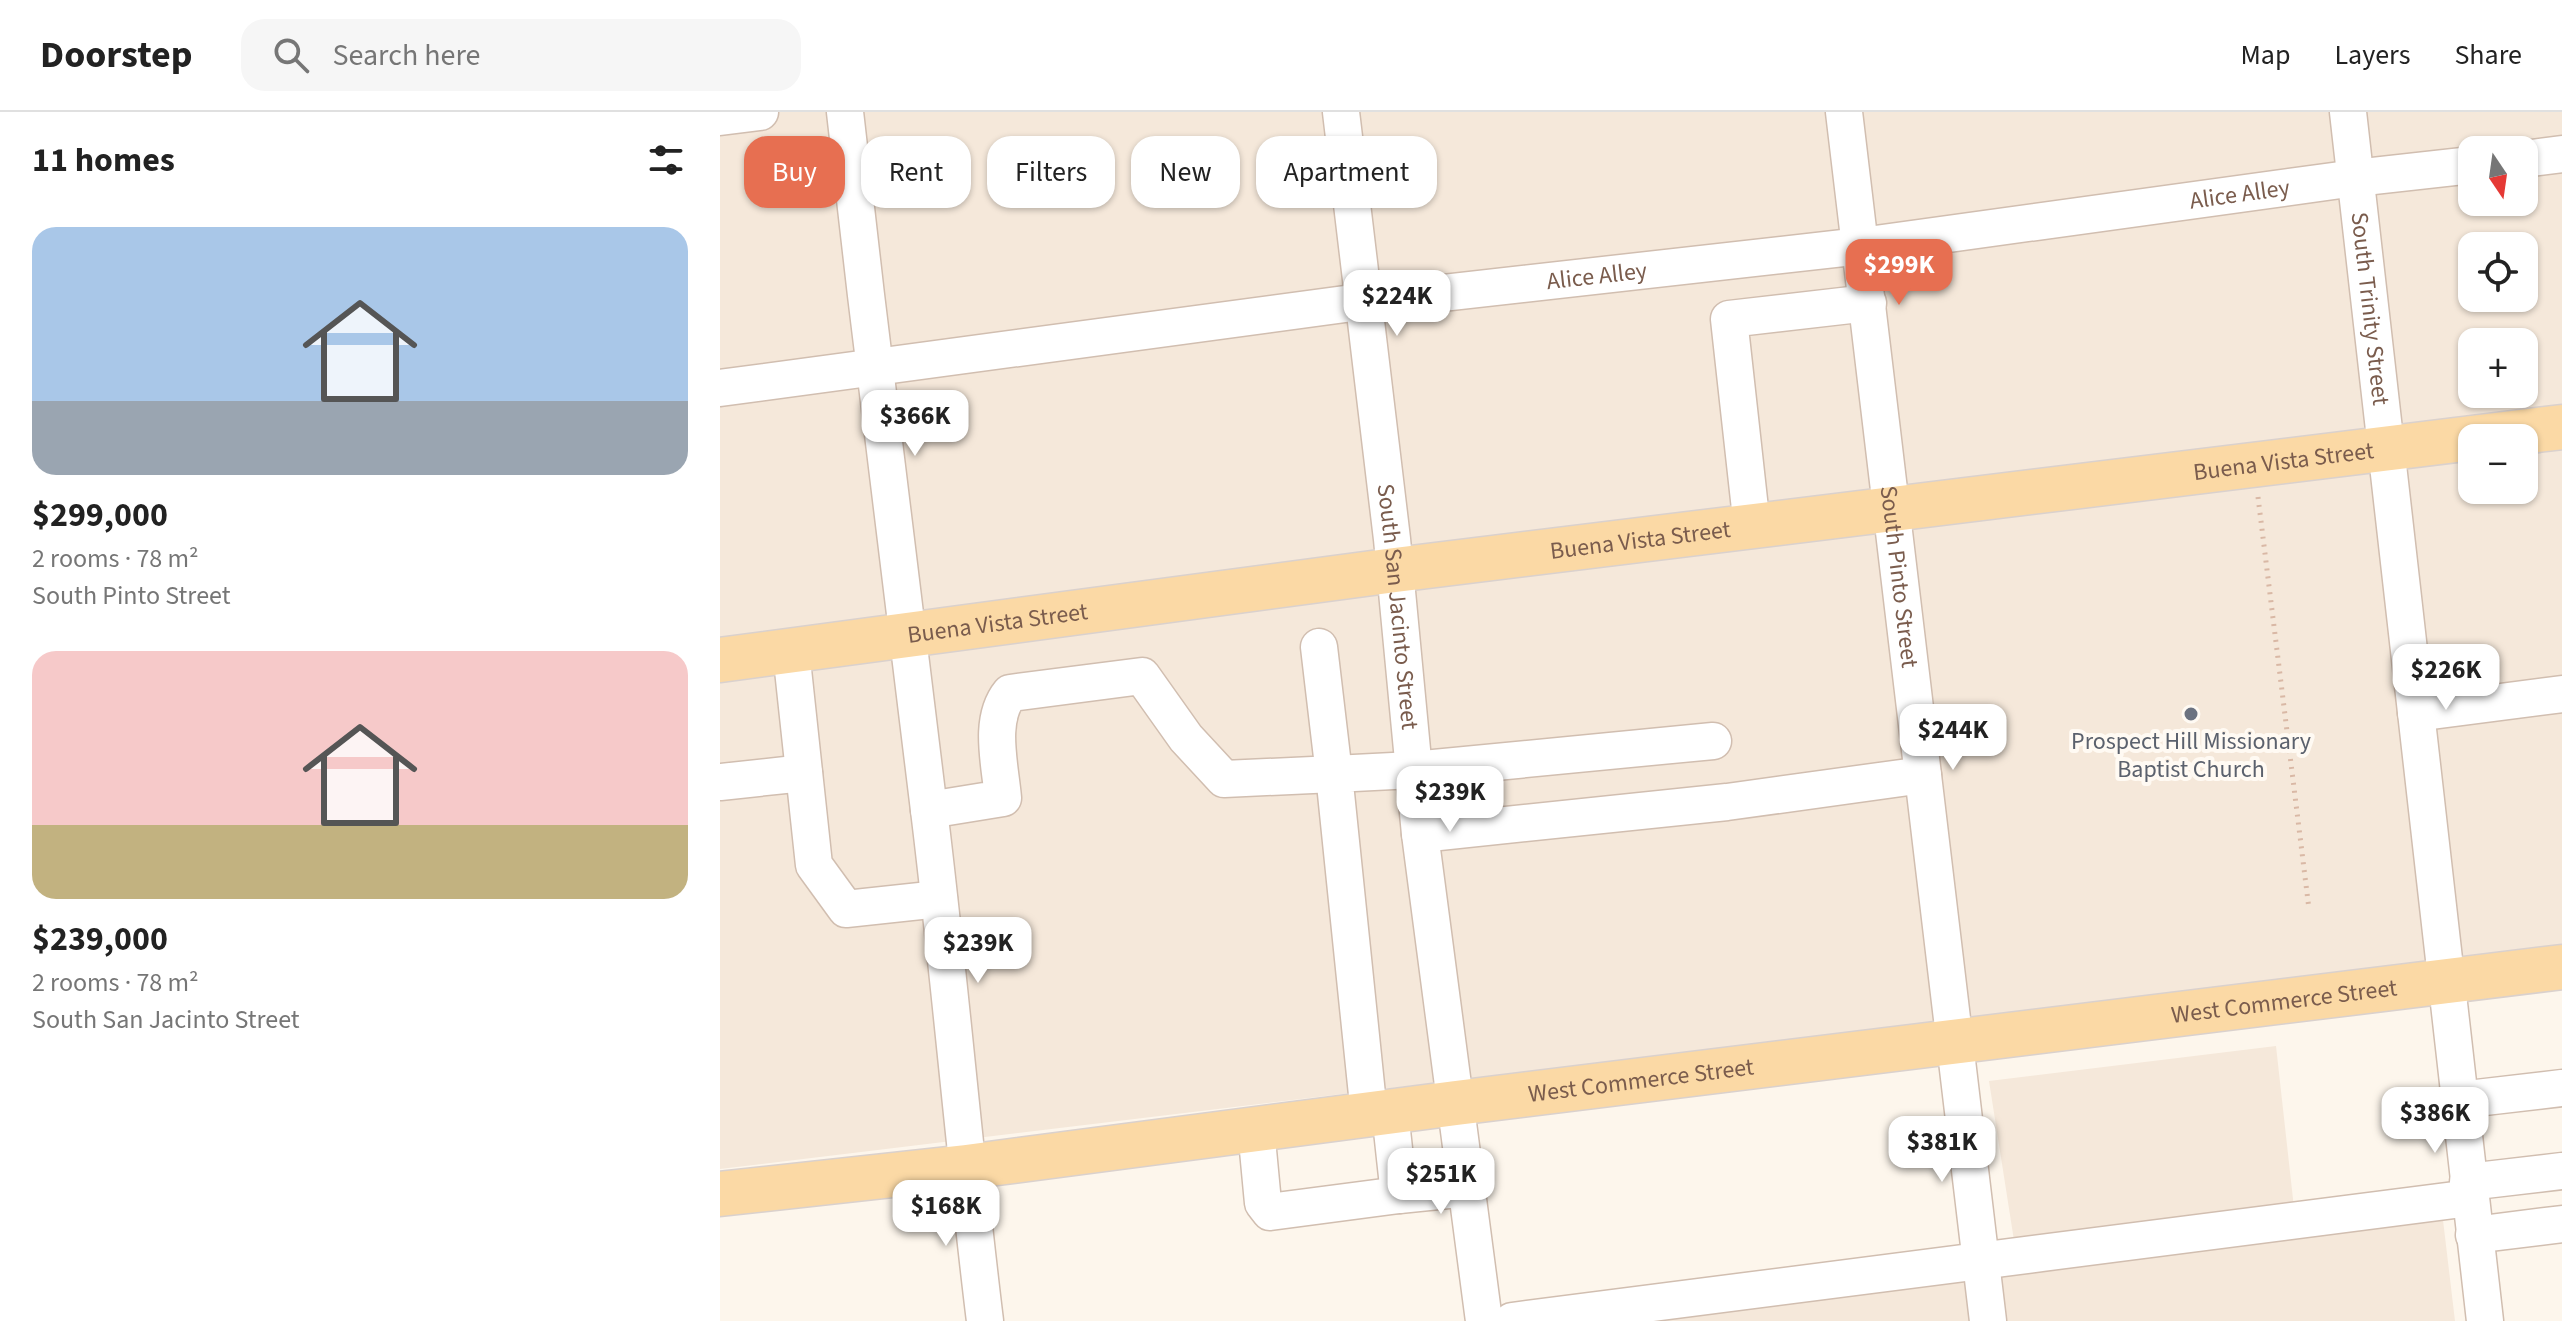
<!DOCTYPE html>
<html lang="en">
<head>
<meta charset="utf-8">
<style>
  :root { --surface:#fff; --page:#f6f6f6; --text:#222; --muted:#767676; --line:#e0e0e0; --accent:#e76f51 }
  body { margin:0; font-family:"Source Sans 3",sans-serif; background:var(--page); color:var(--text); height:100vh; display:flex; flex-direction:column; font-size:30px; white-space:nowrap }
  * { box-sizing:border-box; margin:0 }
  p { font-size:26px; color:var(--muted) }
  .icon { flex:none; width:44px; height:44px; fill:none; stroke:currentColor; stroke-width:2; stroke-linecap:round; stroke-linejoin:round }
  .map { position:relative; flex:1; overflow:hidden }
  .panel { display:flex; flex-direction:column; background:var(--surface); width:720px }
  .panel>* { flex:none }
  .banner { position:absolute; left:24px; top:24px; width:760px; height:72px; display:flex; gap:16px }
  .needle { width:52px; rotate:167deg }
  .controls { position:absolute; left:1738px; top:24px; display:grid; gap:16px }
  .controls a { display:grid; place-items:center; width:80px; height:80px; border-radius:16px; background:var(--surface); box-shadow:0 2px 6px #0004; font-size:40px }
  .price { position:absolute; translate:-50% -68px; padding:0 18px; border-radius:16px; background:#fff; color:#222; font-size:26px; line-height:52px; filter:drop-shadow(0 2px 4px #0008) }
  .price::after { content:''; position:absolute; left:50%; top:48px; width:24px; height:18px; margin-left:-12px; background:inherit; clip-path:polygon(0 0,100% 0,50% 100%) }
  .price.current { background:var(--accent); color:#fff }
  ul { padding:0; list-style:none }
  li { display:grid; align-content:center; gap:16px; height:424px; padding:0 32px }
  li span { display:grid; place-items:center; height:248px; border-radius:24px; color:#555 }
  li>.icon { margin-inline-start:auto }
  span .icon { width:144px; height:144px; fill:#fffc; stroke-width:1 }
  li b { font-size:34px }
  h2 { display:flex; justify-content:space-between; align-items:center; height:96px; padding:0 32px; font-size:34px }
  .pill { padding:0 28px; border-radius:24px; background:var(--surface); box-shadow:0 2px 6px #0004; font-size:28px; line-height:72px }
  .pill.current { background:var(--accent); color:#fff }
  header { display:flex; align-items:center; gap:48px; box-sizing:border-box; height:112px; padding:0 40px; background:var(--surface); border-bottom:2px solid var(--line) }
  header strong { font-size:38px }
  nav { display:flex; gap:44px; margin-inline-start:auto; font-size:28px }
  .search { width:560px; height:72px; background:var(--page); display:flex; align-items:center; gap:20px; box-sizing:border-box; padding:0 28px; border-radius:24px; color:var(--muted); font-size:30px }
  main { display:flex; flex:1; min-height:0 }
  .map>svg:first-child { display:block }
  .residential { fill:#f5e8da; fill-rule:evenodd }
  .lines { fill:none; stroke-linecap:round; stroke-linejoin:round }
  .minor-casing { stroke:#d1beb0; stroke-width:39 }
  .major-casing { stroke:#dad1cd; stroke-width:47 }
  .path { stroke:#d9b8a5; stroke-width:5; stroke-dasharray:2 6; stroke-linecap:butt }
  .minor { stroke:#fff; stroke-width:36 }
  .major { stroke:#fbd9a5; stroke-width:44 }
  .worship-dot { fill:#6b7280; stroke:#fffaf3; stroke-width:3 }
  .labels { text-anchor:middle; stroke-width:8; stroke-linejoin:round; paint-order:stroke }
  .street-label { font-size:24px; fill:#7a5c4d; stroke:#fffaf3 }
  .worship-label { font-size:24px; fill:#5b616d; stroke:#fffaf3 }
</style>
</head>
<body>
<header>
<strong>Doorstep</strong>
<div class="search"><svg class="icon" aria-label="search" viewBox="0 0 24 24"><circle cx="10" cy="10" r="6"/><path d="M15 15l6 6"/></svg>Search here</div>
<nav><a>Map</a><a>Layers</a><a>Share</a></nav>
</header>
<main>
<section class="panel">
<h2>11 homes<svg class="icon" aria-label="filters" viewBox="0 0 24 24"><path d="M4 7h16M4 17h16"/><circle cx="9" cy="7" r="2"/><circle cx="15" cy="17" r="2"/></svg></h2>
<ul>
<li><span style="background:linear-gradient(#a9c7e8 70%,#9aa5b1 0)"><svg class="icon" aria-label="home" viewBox="0 0 24 24"><path d="M3 11l9-7 9 7M6 9v11h12V9"/></svg></span><div><b>$299,000</b><p>2 rooms · 78 m²</p><p>South Pinto Street</p></div></li>
<li><span style="background:linear-gradient(#f6c9c9 70%,#c2b280 0)"><svg class="icon" aria-label="home" viewBox="0 0 24 24"><path d="M3 11l9-7 9 7M6 9v11h12V9"/></svg></span><div><b>$239,000</b><p>2 rooms · 78 m²</p><p>South San Jacinto Street</p></div></li>
</ul>
</section>
<div class="map">
<svg width="1842" height="1209" viewBox="0 0 1842 1209">
  <rect width="100%" height="100%" fill="#fdf6ec"/>
  <g class="residential">
    <path d="M0 0H1842V835L0 1057ZM1752 38H1804V90H1752ZM1752 134H1804V186H1752ZM1752 230H1804V282H1752ZM1752 326H1804V378H1752Z"/>
    <path d="M1556 934 1577 1123 1723 1108 1735 1209H876L1298 1154 1269 969Z"/>
  </g>
  <g class="lines">
    <defs>
      <g id="minor">
        <path d="M125 0C151 233 180 466 209 698 230 868 244 1039 265 1209"/>
        <path id="s1" d="M621 0 672 427 700 722 764 1209"/>
        <path id="s2" d="M1124 0 1268 1209"/>
        <path id="s3" d="M1628 0 1765 1209"/>
        <path d="M0 5 40 0"/>
        <path d="M1804 47 1842 42"/>
        <path id="s4" d="M0 276 625 192 1141 134 1635 66 1752 53"/>
        <path d="M1032 415 1009 207 1148 191"/>
        <path d="M71 539 94 753 126 797 219 787"/>
        <path d="M1696 601 1842 582"/>
        <path d="M0 670 84 661"/>
        <path d="M209 698 283 686C280 652 268 608 290 581L422 564 466 626 504 667 614 662 599 535"/>
        <path d="M700 722 1007 690 1203 663"/>
        <path d="M1739 988 1842 976"/>
        <path d="M670 1000 679 1083 748 1076"/>
        <path d="M649 1002 614 662 693 658 993 629"/>
        <path d="M536 1017 543 1091 550 1100 679 1083"/>
        <path d="M1748 1070 1842 1059"/>
        <path d="M1754 1123 1842 1112"/>
        <path d="M792 1209 1750 1086"/>
      </g>
      <g id="major">
        <path id="s5" d="M0 548 675 458 1842 315"/>
        <path id="s6" d="M0 1082 246 1055 736 991 1842 855"/>
      </g>
    </defs>
    <use href="#minor" class="minor-casing"/>
    <use href="#major" class="major-casing"/>
    <path class="path" d="M1538 385 1589 797"/>
    <use href="#minor" class="minor"/>
    <use href="#major" class="major"/>
  </g>
  <circle class="worship-dot" cx="1471" cy="602" r="8"/>
  <g class="labels">
    <g class="street-label">
      <text dy="8" stroke="none"><textPath href="#s4" startOffset="1532">Alice Alley</textPath></text>
      <text dy="8" stroke="none"><textPath href="#s4" startOffset="884">Alice Alley</textPath></text>
      <text dy="8" stroke="none"><textPath href="#s3" startOffset="198">South Trinity Street</textPath></text>
      <text dy="8" stroke="none"><textPath href="#s5" startOffset="1576">Buena Vista Street</textPath></text>
      <text dy="8" stroke="none"><textPath href="#s5" startOffset="928">Buena Vista Street</textPath></text>
      <text dy="8" stroke="none"><textPath href="#s2" startOffset="468">South Pinto Street</textPath></text>
      <text dy="8" stroke="none"><textPath href="#s1" startOffset="498">South San Jacinto Street</textPath></text>
      <text dy="8" stroke="none"><textPath href="#s5" startOffset="280">Buena Vista Street</textPath></text>
      <text dy="8" stroke="none"><textPath href="#s6" startOffset="1576">West Commerce Street</textPath></text>
      <text dy="8" stroke="none"><textPath href="#s6" startOffset="928">West Commerce Street</textPath></text>
    </g>
    <g class="worship-label">
      <text x="1471" y="637">Prospect Hill Missionary<tspan x="1471" dy="28">Baptist Church</tspan></text>
    </g>
  </g>
</svg>
<div class="controls">
<a><svg class="needle" viewBox="-14 -14 28 28"><path d="M0-13l5 13h-10z" fill="#e53935"/><path d="M0 13l5-13h-10z" fill="#767676"/></svg></a>
<a><svg class="icon" aria-label="locate" viewBox="0 0 24 24"><circle cx="12" cy="12" r="6"/><path d="M12 2v4M12 18v4M2 12h4M18 12h4"/></svg></a>
<a>+</a>
<a>−</a>
</div>
<b class="price current" style="left:1179px;top:195px">$299K</b>
<b class="price" style="left:677px;top:226px">$224K</b>
<b class="price" style="left:195px;top:346px">$366K</b>
<b class="price" style="left:1726px;top:600px">$226K</b>
<b class="price" style="left:1233px;top:660px">$244K</b>
<b class="price" style="left:730px;top:722px">$239K</b>
<b class="price" style="left:258px;top:873px">$239K</b>
<b class="price" style="left:1715px;top:1043px">$386K</b>
<b class="price" style="left:1222px;top:1072px">$381K</b>
<b class="price" style="left:721px;top:1104px">$251K</b>
<b class="price" style="left:226px;top:1136px">$168K</b>
<div class="banner">
<a class="pill current">Buy</a>
<a class="pill">Rent</a>
<a class="pill">Filters</a>
<a class="pill">New</a>
<a class="pill">Apartment</a>
</div>
</div>
</main>
</body>
</html>
